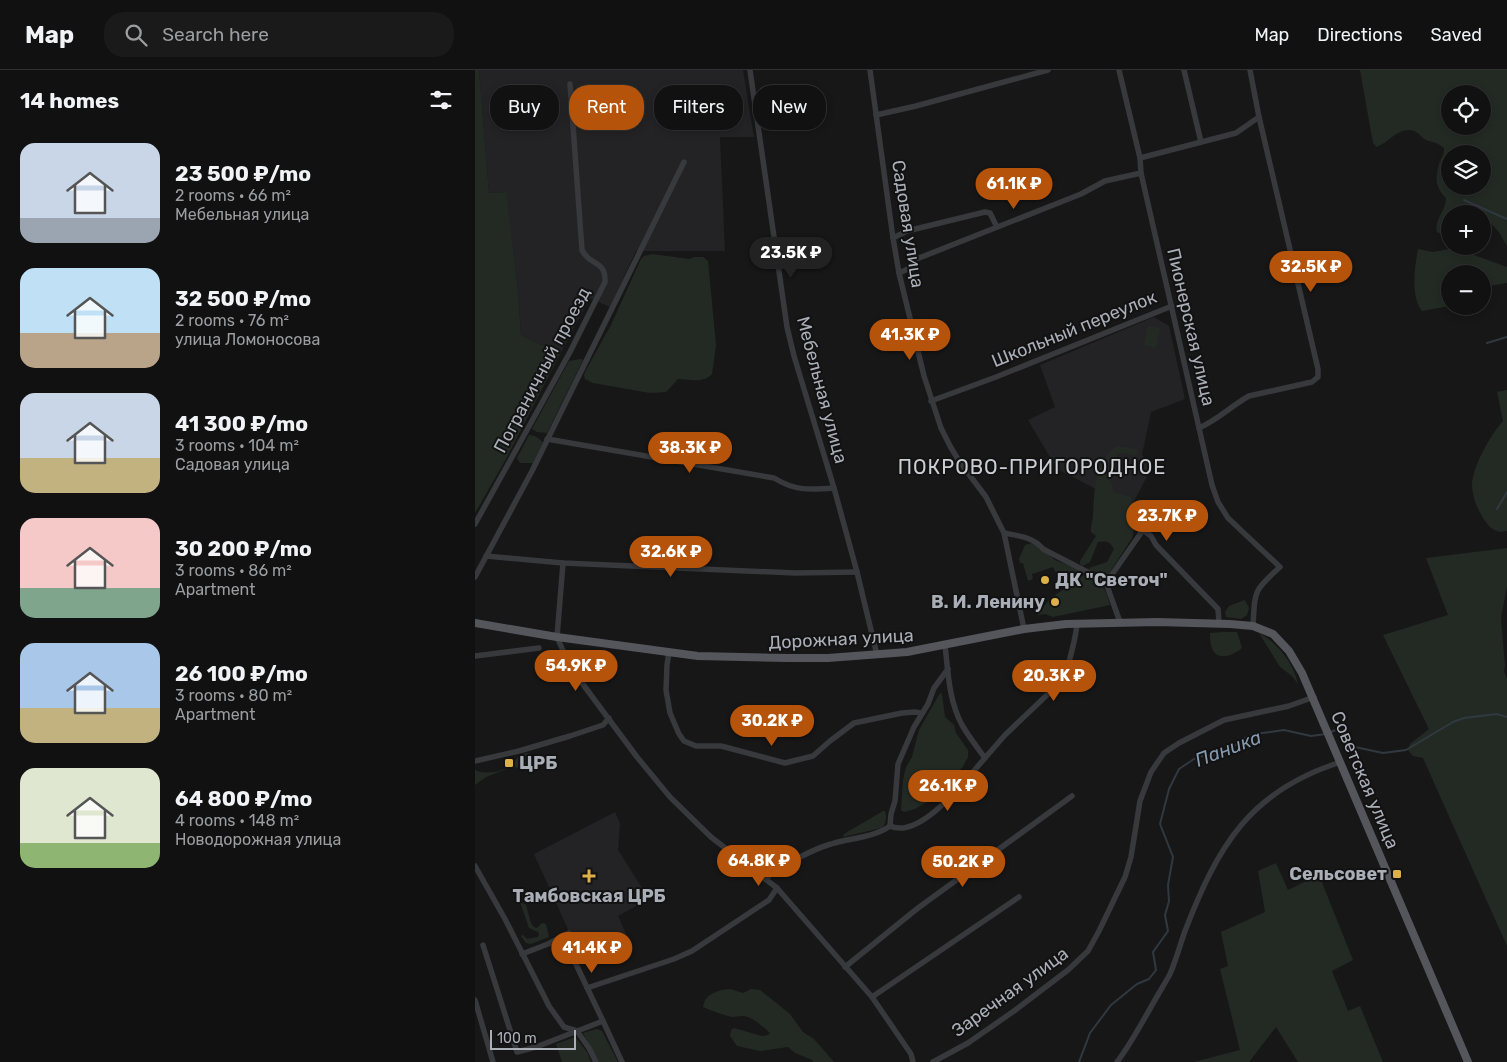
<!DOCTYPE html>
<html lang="en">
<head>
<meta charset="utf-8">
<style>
  :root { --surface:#111112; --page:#1a1a1b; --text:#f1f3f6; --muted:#9c9d9f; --line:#303132; --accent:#b45309 }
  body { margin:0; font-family:Rubik,sans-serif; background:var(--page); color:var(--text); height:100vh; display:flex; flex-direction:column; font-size:19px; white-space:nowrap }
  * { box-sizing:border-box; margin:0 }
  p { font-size:16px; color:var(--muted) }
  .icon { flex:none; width:28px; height:28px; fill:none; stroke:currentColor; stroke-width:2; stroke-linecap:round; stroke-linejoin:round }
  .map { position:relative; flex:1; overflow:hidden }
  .side { display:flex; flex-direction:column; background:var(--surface); width:475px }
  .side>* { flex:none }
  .banner { position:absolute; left:15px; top:15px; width:475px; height:45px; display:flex; gap:10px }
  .fabs { position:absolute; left:966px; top:15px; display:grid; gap:10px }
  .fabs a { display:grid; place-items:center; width:50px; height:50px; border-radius:50%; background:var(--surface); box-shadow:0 2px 8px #0003,0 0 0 1px var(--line); font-size:25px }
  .scale { position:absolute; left:15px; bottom:12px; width:86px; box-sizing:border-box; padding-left:5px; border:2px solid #aaaeb7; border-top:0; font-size:14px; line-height:18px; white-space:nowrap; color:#aaaeb7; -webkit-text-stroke:4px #121213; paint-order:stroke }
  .price { position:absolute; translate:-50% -42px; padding:0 11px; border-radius:18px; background:var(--accent); color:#fff; font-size:16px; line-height:32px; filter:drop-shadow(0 1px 2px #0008) }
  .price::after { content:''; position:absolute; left:50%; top:30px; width:15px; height:11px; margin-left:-8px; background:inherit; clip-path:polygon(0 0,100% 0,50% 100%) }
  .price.current { background:#222; color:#fff }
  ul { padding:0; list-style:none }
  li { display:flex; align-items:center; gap:15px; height:125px; padding:0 20px }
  li span { display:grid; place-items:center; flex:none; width:140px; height:100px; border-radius:15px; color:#555 }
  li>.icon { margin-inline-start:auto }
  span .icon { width:60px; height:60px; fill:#fffc; stroke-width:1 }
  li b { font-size:21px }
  h2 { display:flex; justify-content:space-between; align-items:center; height:60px; padding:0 20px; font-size:21px }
  .pill { padding:0 18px; border-radius:20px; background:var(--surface); box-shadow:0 2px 8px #0003,0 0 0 1px var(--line); font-size:18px; line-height:45px }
  .pill.current { background:var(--accent); color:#fff }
  header { display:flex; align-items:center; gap:30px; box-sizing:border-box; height:70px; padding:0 25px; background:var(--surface); border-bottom:1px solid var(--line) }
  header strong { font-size:24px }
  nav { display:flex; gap:28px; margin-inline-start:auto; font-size:18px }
  .search { width:350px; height:45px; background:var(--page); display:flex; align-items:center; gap:12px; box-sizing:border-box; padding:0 18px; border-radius:20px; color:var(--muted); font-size:19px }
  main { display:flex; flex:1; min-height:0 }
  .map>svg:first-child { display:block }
  .built { fill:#232325 }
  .green { fill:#232a24; fill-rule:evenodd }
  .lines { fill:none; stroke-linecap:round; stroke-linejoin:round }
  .stream { stroke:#313940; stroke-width:2 }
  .minor { stroke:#38393d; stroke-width:5.5 }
  .major { stroke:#55565c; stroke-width:8 }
  .poi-dot { fill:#deb049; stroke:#121213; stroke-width:2 }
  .labels { text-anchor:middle; stroke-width:4; stroke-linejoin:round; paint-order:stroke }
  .street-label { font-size:18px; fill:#aaaeb7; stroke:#121213 }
  .poi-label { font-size:18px; font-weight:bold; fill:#aaaeb7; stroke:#121213; text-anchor:start }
  .water-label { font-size:19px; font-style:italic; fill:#859aae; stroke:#121213 }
  .quarter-label { font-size:20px; letter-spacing:1px; fill:#cbcdd3; stroke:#121213 }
</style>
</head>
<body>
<header>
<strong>Map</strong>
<div class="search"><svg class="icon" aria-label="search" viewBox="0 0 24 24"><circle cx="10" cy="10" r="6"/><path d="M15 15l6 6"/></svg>Search here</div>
<nav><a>Map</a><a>Directions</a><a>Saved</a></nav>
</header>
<main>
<section class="side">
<h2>14 homes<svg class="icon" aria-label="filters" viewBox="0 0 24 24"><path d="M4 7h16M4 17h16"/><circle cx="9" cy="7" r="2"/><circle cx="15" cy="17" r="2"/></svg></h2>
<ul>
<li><span style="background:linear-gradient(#c9d6e8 75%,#9aa5b1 0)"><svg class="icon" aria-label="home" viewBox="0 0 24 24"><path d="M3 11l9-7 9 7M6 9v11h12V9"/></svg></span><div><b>23 500 ₽/mo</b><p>2 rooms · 66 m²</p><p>Мебельная улица</p></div></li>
<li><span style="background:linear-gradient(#bfe0f5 65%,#b9a48a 0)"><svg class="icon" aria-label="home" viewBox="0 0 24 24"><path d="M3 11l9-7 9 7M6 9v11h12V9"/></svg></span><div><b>32 500 ₽/mo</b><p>2 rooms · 76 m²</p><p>улица Ломоносова</p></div></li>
<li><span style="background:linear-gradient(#c9d6e8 65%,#c2b280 0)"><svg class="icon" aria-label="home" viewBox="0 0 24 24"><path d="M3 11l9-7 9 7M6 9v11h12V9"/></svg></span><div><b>41 300 ₽/mo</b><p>3 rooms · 104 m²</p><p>Садовая улица</p></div></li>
<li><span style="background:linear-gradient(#f6c9c9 70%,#7fa58c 0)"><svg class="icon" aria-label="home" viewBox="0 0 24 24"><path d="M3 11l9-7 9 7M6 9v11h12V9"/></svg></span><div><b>30 200 ₽/mo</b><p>3 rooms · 86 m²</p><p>Apartment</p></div></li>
<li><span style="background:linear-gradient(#a9c7e8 65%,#c2b280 0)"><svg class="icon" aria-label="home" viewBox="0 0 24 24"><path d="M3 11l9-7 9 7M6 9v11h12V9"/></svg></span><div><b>26 100 ₽/mo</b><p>3 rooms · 80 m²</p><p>Apartment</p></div></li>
<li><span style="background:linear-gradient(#dfe7d0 75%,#8fb573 0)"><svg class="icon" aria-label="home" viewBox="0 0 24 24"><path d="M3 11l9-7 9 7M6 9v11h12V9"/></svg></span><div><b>64 800 ₽/mo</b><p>4 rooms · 148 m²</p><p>Новодорожная улица</p></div></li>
</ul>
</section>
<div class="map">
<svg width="1032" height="992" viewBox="0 0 1032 992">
  <rect width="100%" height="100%" fill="#171718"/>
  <g class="built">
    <path d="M4 0H268L279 67H245L250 181H161L135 237 115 228 85 284 46 265 43 221 30 122 14 123Z"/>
    <path d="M679 247 694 256 710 329 676 342 667 385 677 397 656 437 582 399 553 350 580 337 565 295Z"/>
    <path d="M140 742 145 753 143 780 174 829 143 846 152 866 106 888 59 784Z"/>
  </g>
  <g class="green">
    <path d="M0 0H4L14 123 31 122 43 221 46 265 85 284 31 389 0 443Z"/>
    <path d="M885 0H1032V176C1024 162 1022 157 1008 148V144C998 144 992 137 983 139L980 144H975C975 153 975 159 966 164L962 162C959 149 971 141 971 128 960 117 960 108 964 94 966 88 969 85 969 78 960 71 959 73 951 70 947 68 945 64 941 62 926 54 914 72 902 77L898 73ZM975 24H1008V56H975ZM975 84H1008V116H975Z"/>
    <path d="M980 178 1032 197V213L1008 217V204H975V236L947 241C935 226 940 195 943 179L958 182Z"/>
    <path d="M177 184 214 189 220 187H228L233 191 241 275 237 304C227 314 216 309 203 309L191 322 175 323 118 313 110 309 109 305 111 300 136 255 166 189 169 186Z"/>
    <path d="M673 256 685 258 681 278 669 275Z"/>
    <path d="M106 289 108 290 72 363 62 362 57 359 94 291Z"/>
    <path d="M1032 320V461L1025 462C1016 460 1013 455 1008 448 1002 438 997 426 997 414 998 396 1016 364 1028 351L1022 322Z"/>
    <path d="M54 365 60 366 68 372 58 393H45L42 388Z"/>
    <path d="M642 376 661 379 663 382 661 386 648 383 643 384 631 408 636 412 639 422 656 427 659 441V460L657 468 631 508 622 502 615 500 614 498 632 492 639 479C635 471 630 471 623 472L615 492 608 496 605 494V491L621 466 616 462C615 457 618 452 618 446 619 422 620 392 642 376Z"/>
    <path d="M557 473 562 475 580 490 606 500 605 505 587 515 578 497 557 504 558 509 553 511 548 493H545L544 489 550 475Z"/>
    <path d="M1032 478V516L1026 548 1030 596 1029 601 1032 609V876L948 688 938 686 933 680 935 674 954 659 908 565 973 545 951 488Z"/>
    <path d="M609 505C627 512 630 517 635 535L578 547 570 544 563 545V543L576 528Z"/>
    <path d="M770 530 774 538 772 545 766 549 751 547 750 542 754 536Z"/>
    <path d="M748 562H762L767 578C760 584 747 590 740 583 735 578 735 569 735 563Z"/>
    <path d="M784 563C803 573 819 594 823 614L817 606 805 597Z"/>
    <path d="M465 623 467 624 470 647 479 655 481 663 493 680V687L487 698 473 710 454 731 440 739 429 742 426 740 428 710 431 697 437 687 444 660Z"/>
    <path d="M52 683 56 684 57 687 50 696 31 699 11 707 0 715V700C9 705 28 702 36 695 42 690 43 684 52 683Z"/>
    <path d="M408 741H410C412 747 411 755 406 758L368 767 369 764Z"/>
    <path d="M801 793 813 820 844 805 878 890 857 901 873 941 885 936 908 992H823L801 957 774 992H719L765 980 745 899 753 896 746 862 790 842 783 801Z"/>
    <path d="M45 832H46L51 835 56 853 59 857 62 858 67 853 71 854 74 867 56 874 51 873 46 866 48 865 52 869 63 867 64 864 63 862 54 858Z"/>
    <path d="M255 919 268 923 276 919 285 920 315 944 328 962 339 969 359 992H338L337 990 320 983 313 977 285 981 262 976 255 966 256 960 259 958 287 966 293 965 295 963C289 958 281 950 273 947 267 945 263 947 257 947 252 946 231 939 228 937 230 923 244 920 255 919Z"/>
    <path d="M122 959 127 961 143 992H124L108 963Z"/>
    <path d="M100 967 112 982 116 992H87L81 974Z"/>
  </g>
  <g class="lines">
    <g class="stream">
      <path d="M989 130 1032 149"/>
      <path d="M1012 273 1032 267"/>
      <path d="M1022 439 1032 422"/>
      <path d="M856 662 863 659 871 670 880 677 908 683 931 680 978 652 989 648 1022 644 1032 647"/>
      <path d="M604 992 615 963 636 935 662 914 674 909 681 900 678 882 693 861 690 845 694 831 693 815 698 787 685 754 694 719 704 699 719 689 727 686 746 685 753 682 767 669 780 664 809 660 836 666 851 664"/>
    </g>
    <g class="minor">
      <path d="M275 0 312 257 319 286 359 418 382 502 402 585"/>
      <path d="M395 0 418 168 424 203 449 306 466 358 475 376 484 391 511 427 529 463 549 559"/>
      <path d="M644 0 665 88 666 103 737 415 743 432 753 448 805 497C778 521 780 521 778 556"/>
      <path d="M709 0 726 72"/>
      <path d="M401 45 441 36 573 0"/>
      <path d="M665 88 761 63 784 47"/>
      <path d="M418 168 432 161 510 142 515 143 522 157"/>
      <path d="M424 203 435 198 439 190 606 124 630 111 666 103"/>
      <path d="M456 331 521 307 697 236"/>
      <path d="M724 358C744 349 756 336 774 326L837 312 843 307V299L784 47 775 0"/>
      <path d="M72 369 299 408C320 421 335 420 359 418"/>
      <path d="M0 454 95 282 130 212C131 189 115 197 107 180L95 14"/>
      <path d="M529 463C544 466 558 467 568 479L628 510 631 513 645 552"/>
      <path d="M11 486 88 493 320 503 382 502"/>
      <path d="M88 493 82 567 89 583 104 609 162 687 195 727 236 767 302 818 397 927 436 984 438 992"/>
      <path d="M0 507 57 401 209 92"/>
      <path d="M631 513 668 460 676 466 681 475 743 539 744 553"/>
      <path d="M194 582 192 595 191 620 195 643 204 664 209 671 221 676H246L310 693 338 686 355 671 379 653 427 643 440 642 446 643"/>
      <path d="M0 586 64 578"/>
      <path d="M510 688 530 665 573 624 585 606 592 601C595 585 601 570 602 553"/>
      <path d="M0 691 44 681 95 666 128 655 134 648"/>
      <path d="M415 756 416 744 420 731 423 694 439 657 453 634 459 618 473 599"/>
      <path d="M0 796 30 849 74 936 89 957 102 961 114 978 121 992"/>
      <path d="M290 809C304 797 338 779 356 774 375 768 398 768 415 756 446 770 492 708 510 688 502 677 494 667 487 655 474 631 473 602 470 575"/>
      <path d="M88 867 128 951"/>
      <path d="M8 875 42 982 61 977 128 951 147 992"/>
      <path d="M47 884 73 874 94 863"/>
      <path d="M370 897 443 838 597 726"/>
      <path d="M112 918 199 889 217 881 294 830 302 818"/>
      <path d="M397 927 544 827"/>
      <path d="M0 930 18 992"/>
      <path d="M458 992 493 973 539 941 593 900 613 881 624 861 650 807 656 787 665 731 676 702 689 683 704 673 749 650 814 636 839 627"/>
      <path d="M642 992C655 975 665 956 676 937 682 926 689 915 695 904 701 890 705 875 710 861 743 776 774 721 866 692"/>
    </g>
    <path class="major" d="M0 553 82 567 223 586 313 588H353L432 582 549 559 591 554 682 552 755 554 778 556 798 564 814 581 827 603 993 992"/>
  </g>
  <g class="poi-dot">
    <circle cx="570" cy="510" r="5"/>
    <circle cx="580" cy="532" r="5"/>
    <rect x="29" y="688" width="10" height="10" rx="2.5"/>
    <rect x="917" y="799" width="10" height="10" rx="2.5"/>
    <path d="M111.5 798.5h5v5h5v5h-5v5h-5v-5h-5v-5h5z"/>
  </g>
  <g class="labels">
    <g class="street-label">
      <text transform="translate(433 154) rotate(81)" y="6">Садовая улица</text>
      <text transform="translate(716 257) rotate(77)" y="6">Пионерская улица</text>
      <text transform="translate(599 259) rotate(-22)" y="6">Школьный переулок</text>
      <text transform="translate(67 300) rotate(-62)" y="6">Пограничный проезд</text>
      <text transform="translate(347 320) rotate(75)" y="6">Мебельная улица</text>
      <text transform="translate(366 569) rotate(-3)" y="6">Дорожная улица</text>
      <text transform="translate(890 710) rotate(67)" y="6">Советская улица</text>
      <text transform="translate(535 922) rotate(-36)" y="6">Заречная улица</text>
    </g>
    <g class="poi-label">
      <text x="580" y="516">ДК "Светоч"</text>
      <text x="570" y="538" text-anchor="end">В. И. Ленину</text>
      <text x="44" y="699">ЦРБ</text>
      <text x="912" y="810" text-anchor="end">Сельсовет</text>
      <text x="114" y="832" text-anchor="middle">Тамбовская ЦРБ</text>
    </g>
    <g class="water-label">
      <text transform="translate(753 678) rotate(-21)" y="7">Паника</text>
    </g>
    <g class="quarter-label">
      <text x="557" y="404">ПОКРОВО-ПРИГОРОДНОЕ</text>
    </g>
  </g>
</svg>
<div class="fabs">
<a><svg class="icon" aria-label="locate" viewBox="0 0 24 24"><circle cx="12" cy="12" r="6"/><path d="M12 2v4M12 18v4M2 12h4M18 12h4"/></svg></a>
<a><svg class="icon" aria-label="layers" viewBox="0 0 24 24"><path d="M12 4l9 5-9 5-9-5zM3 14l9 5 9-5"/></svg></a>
<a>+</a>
<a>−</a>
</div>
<div class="scale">100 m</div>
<b class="price" style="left:539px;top:140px">61.1K ₽</b>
<b class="price current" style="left:316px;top:209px">23.5K ₽</b>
<b class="price" style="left:836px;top:223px">32.5K ₽</b>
<b class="price" style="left:435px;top:291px">41.3K ₽</b>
<b class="price" style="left:215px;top:404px">38.3K ₽</b>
<b class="price" style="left:692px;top:472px">23.7K ₽</b>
<b class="price" style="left:196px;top:508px">32.6K ₽</b>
<b class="price" style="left:101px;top:622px">54.9K ₽</b>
<b class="price" style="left:579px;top:632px">20.3K ₽</b>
<b class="price" style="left:297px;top:677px">30.2K ₽</b>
<b class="price" style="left:473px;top:742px">26.1K ₽</b>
<b class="price" style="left:284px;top:817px">64.8K ₽</b>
<b class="price" style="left:488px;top:818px">50.2K ₽</b>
<b class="price" style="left:117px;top:904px">41.4K ₽</b>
<div class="banner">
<a class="pill">Buy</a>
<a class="pill current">Rent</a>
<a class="pill">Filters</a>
<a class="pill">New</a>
</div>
</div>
</main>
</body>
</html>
